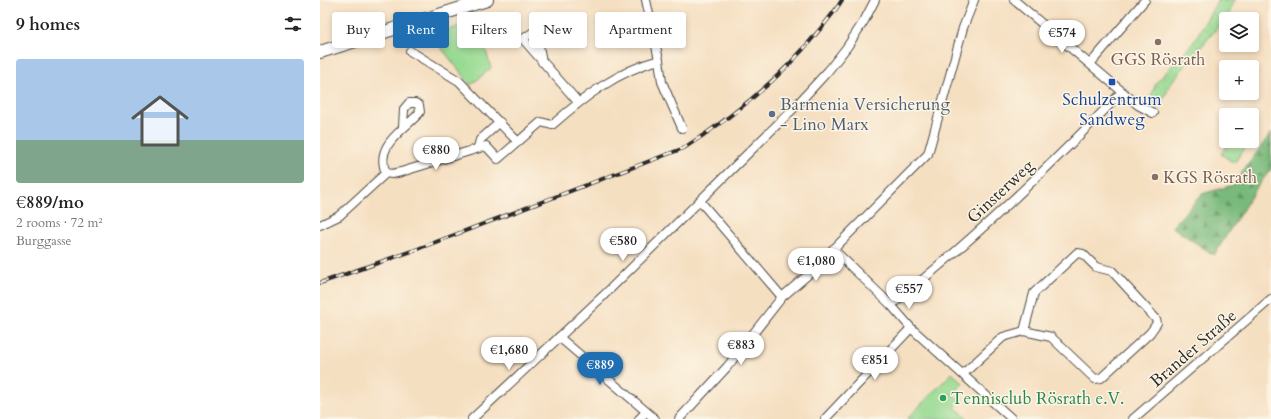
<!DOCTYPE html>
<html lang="en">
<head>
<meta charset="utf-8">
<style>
  :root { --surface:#fff; --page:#f6f6f6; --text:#222; --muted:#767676; --line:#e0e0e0; --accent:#1f6fb2 }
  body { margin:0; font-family:Cardo,serif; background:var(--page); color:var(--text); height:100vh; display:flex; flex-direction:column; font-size:15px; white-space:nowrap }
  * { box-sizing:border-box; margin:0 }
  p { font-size:13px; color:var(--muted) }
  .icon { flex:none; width:22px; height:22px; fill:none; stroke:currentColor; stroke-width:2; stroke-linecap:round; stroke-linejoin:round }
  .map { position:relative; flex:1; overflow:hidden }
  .details { display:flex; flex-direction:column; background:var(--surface); width:320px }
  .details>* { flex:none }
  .hud { position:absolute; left:12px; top:12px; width:380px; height:36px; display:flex; gap:8px }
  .fabs { position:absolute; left:899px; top:12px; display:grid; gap:8px }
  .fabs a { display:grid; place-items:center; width:40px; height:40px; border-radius:4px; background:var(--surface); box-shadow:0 2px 6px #0003; font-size:20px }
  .price { position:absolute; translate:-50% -34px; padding:0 9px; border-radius:14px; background:#fff; color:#222; font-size:13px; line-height:26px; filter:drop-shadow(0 1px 2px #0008) }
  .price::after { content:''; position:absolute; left:50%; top:24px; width:12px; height:9px; margin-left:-6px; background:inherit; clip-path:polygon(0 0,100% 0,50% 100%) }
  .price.selected { background:var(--accent); color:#fff }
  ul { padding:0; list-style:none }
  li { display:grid; align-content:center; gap:8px; height:212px; padding:0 16px }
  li+li { border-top:1px solid var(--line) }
  li span { display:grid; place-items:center; height:124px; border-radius:4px; color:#555 }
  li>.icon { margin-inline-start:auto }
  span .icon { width:72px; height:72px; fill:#fffc; stroke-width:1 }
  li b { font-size:17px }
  h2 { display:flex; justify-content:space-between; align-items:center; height:48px; padding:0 16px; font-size:17px }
  .tag { padding:0 14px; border-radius:4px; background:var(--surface); box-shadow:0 2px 6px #0003; font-size:14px; line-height:36px }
  .tag.selected { background:var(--accent); color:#fff }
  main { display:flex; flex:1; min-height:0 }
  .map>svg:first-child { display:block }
  .grass { fill:url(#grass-dots); stroke:#61825e }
  .forest { fill:url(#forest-firs); stroke:#527254 }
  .park { fill:#97da92; stroke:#61825e }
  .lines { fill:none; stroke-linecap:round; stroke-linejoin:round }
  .street-casing { stroke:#494642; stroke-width:10 }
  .secondary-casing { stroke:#494642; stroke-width:14 }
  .street { stroke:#fff; stroke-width:8 }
  .secondary { stroke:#fff; stroke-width:12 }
  .rail-casing { stroke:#2b2b2b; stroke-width:4 }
  .rail { stroke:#fcf5e5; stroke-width:2.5; stroke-dasharray:8; stroke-linecap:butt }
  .education-dot { fill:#8d6e63; stroke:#fcf5e5; stroke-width:1.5 }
  .transit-dot { fill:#1a4fb4; stroke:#fcf5e5; stroke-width:1.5 }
  .service-dot { fill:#5c6f8a; stroke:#fcf5e5; stroke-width:1.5 }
  .leisure-dot { fill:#2e9e5b; stroke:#fcf5e5; stroke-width:1.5 }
  .labels { text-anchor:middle; stroke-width:3; stroke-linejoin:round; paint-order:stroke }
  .education-label { font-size:17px; fill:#785e54; stroke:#fcf5e5 }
  .transit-label { font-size:17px; fill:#164399; stroke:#fcf5e5 }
  .service-label { font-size:17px; fill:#4e5e75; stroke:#fcf5e5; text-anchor:start }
  .street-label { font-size:17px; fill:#2b2b2b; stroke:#fcf5e5 }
  .leisure-label { font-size:17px; fill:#27864d; stroke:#fcf5e5; text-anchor:start }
</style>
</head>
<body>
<main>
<section class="details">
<h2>9 homes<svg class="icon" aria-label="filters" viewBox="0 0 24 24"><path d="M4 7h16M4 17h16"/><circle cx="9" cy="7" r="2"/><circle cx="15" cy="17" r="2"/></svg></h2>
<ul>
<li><span style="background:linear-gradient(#a9c7e8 65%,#7fa58c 0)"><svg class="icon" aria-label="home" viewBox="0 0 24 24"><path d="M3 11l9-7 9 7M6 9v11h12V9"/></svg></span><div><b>€889/mo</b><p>2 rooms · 72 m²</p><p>Burggasse</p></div></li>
</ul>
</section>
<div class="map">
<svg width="951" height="419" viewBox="0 0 951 419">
  <defs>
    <pattern id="grass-dots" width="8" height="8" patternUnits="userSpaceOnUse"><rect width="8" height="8" fill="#97da92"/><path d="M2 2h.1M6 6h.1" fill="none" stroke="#82bb7e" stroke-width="1.8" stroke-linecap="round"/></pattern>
    <pattern id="forest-firs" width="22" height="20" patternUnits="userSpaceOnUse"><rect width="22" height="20" fill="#79ba7c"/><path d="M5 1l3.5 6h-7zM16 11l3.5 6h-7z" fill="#639766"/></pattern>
  </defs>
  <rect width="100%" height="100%" fill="#fcf5e5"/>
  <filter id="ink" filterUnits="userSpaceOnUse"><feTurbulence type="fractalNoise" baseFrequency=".025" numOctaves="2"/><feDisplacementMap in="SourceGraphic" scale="8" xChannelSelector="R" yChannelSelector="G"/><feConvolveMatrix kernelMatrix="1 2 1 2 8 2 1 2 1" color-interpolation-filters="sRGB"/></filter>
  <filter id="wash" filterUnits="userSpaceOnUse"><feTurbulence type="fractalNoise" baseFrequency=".012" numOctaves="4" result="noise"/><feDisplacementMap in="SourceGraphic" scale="16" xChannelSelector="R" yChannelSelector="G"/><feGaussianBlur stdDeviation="0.9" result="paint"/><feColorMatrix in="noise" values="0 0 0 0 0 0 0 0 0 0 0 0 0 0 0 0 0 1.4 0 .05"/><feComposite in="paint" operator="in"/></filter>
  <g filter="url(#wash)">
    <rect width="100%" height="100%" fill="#f5dfc1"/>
    <path class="grass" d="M898 0H915L909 14 854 79 838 108 829 102 836 83 873 43Z"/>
    <path class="forest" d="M951 133V169L937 187 894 255 852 227 882 194 913 185Z"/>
    <g class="park">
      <path d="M157 21 171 68 151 85 111 35Z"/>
      <path d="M911 141H930L914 163 901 154Z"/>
      <path d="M632 373 643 383 633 394 640 401 635 407 648 419H587Z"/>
    </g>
  </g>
  <g filter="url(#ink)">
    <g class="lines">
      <defs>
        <g id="street">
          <path d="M326 0 339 60 342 82 362 128"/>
          <path d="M694 0 818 105 833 113"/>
          <path d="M90 51 139 81 198 142"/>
          <path d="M222 62 216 30 203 39 258 102"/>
          <path d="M770 64 825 0"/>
          <path d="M158 147 160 140 180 122"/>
          <path d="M66 173C54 144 84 131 100 112L99 105 95 103H89L84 109 83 127"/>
          <path d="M380 201 462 297"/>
          <path d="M0 225 19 216 66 173 72 174 81 172 166 146 178 159 221 122 232 125C264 97 298 71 339 60"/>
          <path d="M513 249 571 305 591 328 692 419"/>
          <path d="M571 305C654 240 729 167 802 92"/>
          <path d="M239 337 335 419"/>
          <path d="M643 374 683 337 704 331 714 293 757 253 763 254 776 267 792 271 836 319 837 323 830 333 781 378 775 379 731 337 704 331"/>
          <path d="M152 419 283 296 473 109 508 71 527 47 544 21 555 0"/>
          <path d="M319 419 326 412"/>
          <path d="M359 419 407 367 462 297 489 274 608 154 643 28 654 0"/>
          <path d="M505 419 591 328"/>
          <path d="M813 419 951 299"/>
        </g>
        <path id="secondary" d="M0 52 167 0"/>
      </defs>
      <use href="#street" class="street-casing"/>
      <use href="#secondary" class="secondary-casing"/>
      <use href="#street" class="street"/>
      <use href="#secondary" class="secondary"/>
      <defs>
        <path id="rail" d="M0 283 92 251 364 148C414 116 459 80 496 34 505 23 515 12 522 0"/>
      </defs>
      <use href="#rail" class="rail-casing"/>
      <use href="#rail" class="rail"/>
    </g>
  </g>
  <g class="education-dot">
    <circle cx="838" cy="42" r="4"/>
    <circle cx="835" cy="177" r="4"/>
  </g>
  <rect class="transit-dot" x="788" y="78" width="8" height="8" rx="2"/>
  <circle class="service-dot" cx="452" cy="114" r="4"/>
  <circle class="leisure-dot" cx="623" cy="398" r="4"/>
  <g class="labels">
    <g class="education-label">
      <text x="838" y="65">GGS Rösrath</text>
      <text x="843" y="183" text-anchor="start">KGS Rösrath</text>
    </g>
    <g class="transit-label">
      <text x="792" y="105">Schulzentrum<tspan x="792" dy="20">Sandweg</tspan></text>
    </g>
    <g class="service-label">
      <text x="460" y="110">Barmenia Versicherung<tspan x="460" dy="20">- Lino Marx</tspan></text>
    </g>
    <g class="street-label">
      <text transform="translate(680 191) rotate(-43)" y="6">Ginsterweg</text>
      <text transform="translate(873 348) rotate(-41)" y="6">Brander Straße</text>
    </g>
    <g class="leisure-label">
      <text x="631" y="404">Tennisclub Rösrath e.V.</text>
    </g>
  </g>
</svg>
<div class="fabs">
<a><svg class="icon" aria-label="layers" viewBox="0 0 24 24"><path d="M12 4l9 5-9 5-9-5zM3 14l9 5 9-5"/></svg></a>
<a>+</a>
<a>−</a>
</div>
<b class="price" style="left:742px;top:54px">€574</b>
<b class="price" style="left:116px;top:171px">€880</b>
<b class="price" style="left:303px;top:262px">€580</b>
<b class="price" style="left:496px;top:282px">€1,080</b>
<b class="price" style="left:589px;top:310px">€557</b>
<b class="price" style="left:421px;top:366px">€883</b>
<b class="price" style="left:189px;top:371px">€1,680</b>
<b class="price" style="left:555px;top:381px">€851</b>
<b class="price selected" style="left:280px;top:386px">€889</b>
<div class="hud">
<a class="tag">Buy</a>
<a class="tag selected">Rent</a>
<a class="tag">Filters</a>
<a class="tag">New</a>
<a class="tag">Apartment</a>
</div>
</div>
</main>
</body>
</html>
